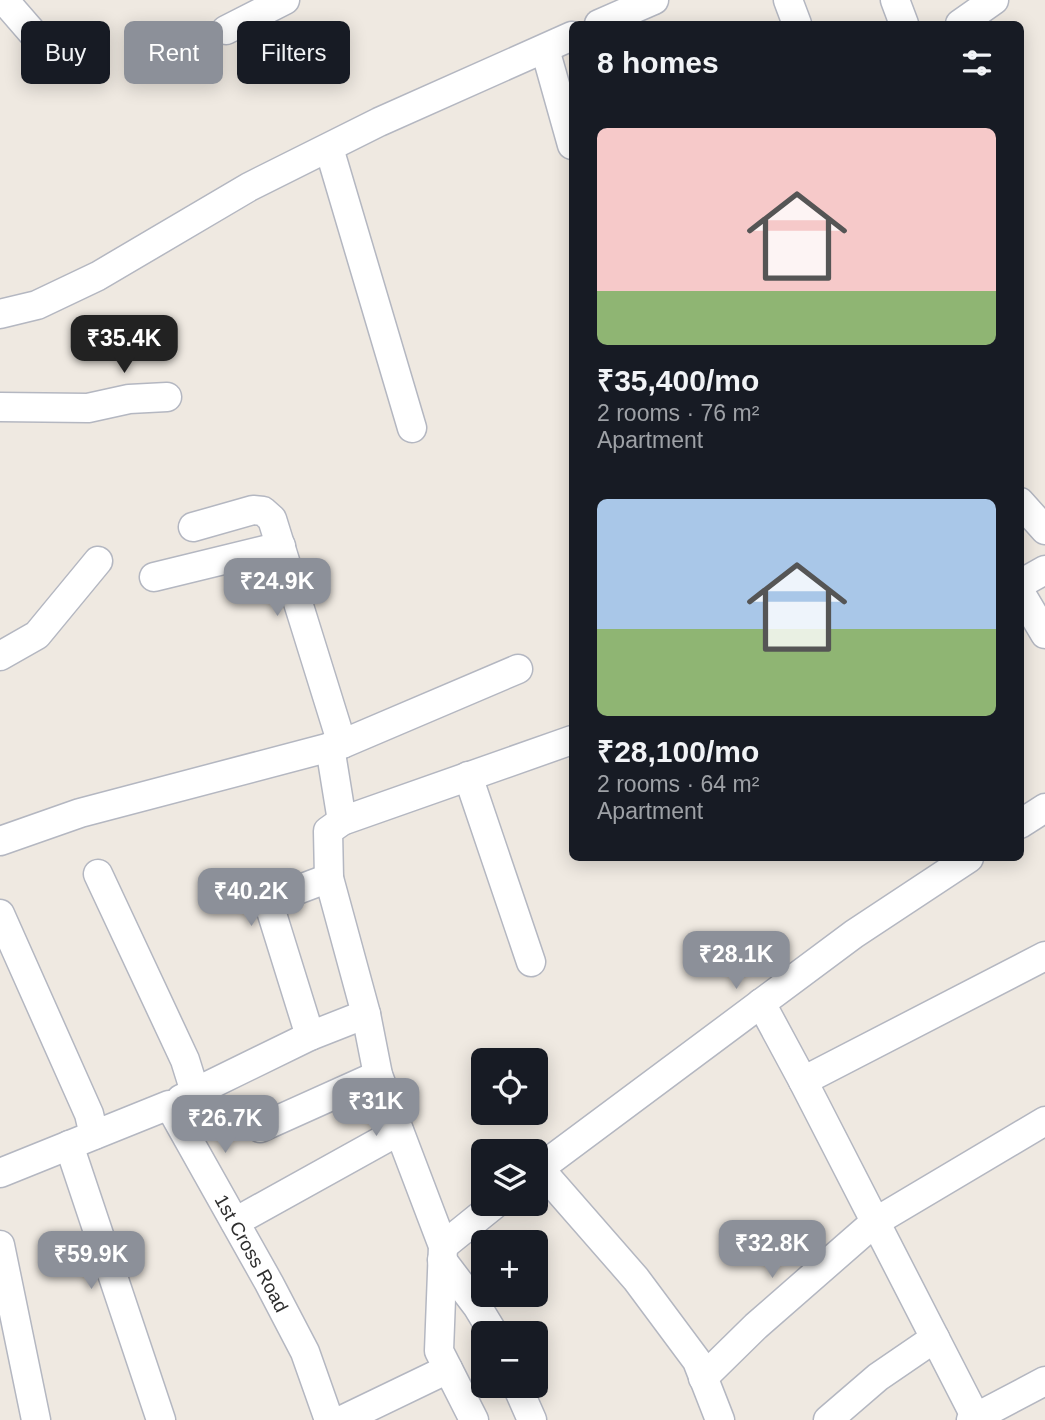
<!DOCTYPE html>
<html lang="en">
<head>
<meta charset="utf-8">
<style>
  :root { --surface:#171b24; --page:#242831; --text:#f1f3f6; --muted:#9ea1a6; --accent:#8c9099 }
  body { margin:0; font-family:Helvetica,sans-serif; background:var(--page); color:var(--text); height:100vh; display:flex; flex-direction:column; font-size:26px; white-space:nowrap }
  * { box-sizing:border-box; margin:0 }
  p { font-size:23px; color:var(--muted) }
  .icon { flex:none; width:38px; height:38px; fill:none; stroke:currentColor; stroke-width:2; stroke-linecap:round; stroke-linejoin:round }
  .map { position:relative; flex:1; overflow:hidden }
  .drawer { position:absolute; left:569px; top:21px; width:455px; height:840px; display:flex; flex-direction:column; background:var(--surface); border-radius:10px; box-shadow:0 4px 18px #0003 }
  .drawer>* { flex:none }
  .guide { position:absolute; left:21px; top:21px; width:443px; height:63px; display:flex; gap:14px }
  .fabs { position:absolute; left:471px; top:1048px; display:grid; gap:14px }
  .fabs a { display:grid; place-items:center; width:77px; height:77px; border-radius:10px; background:var(--surface); box-shadow:0 4px 18px #0003; font-size:35px }
  .price { position:absolute; translate:-50% -60px; padding:0 16px; border-radius:14px; background:var(--accent); color:#fff; font-size:23px; line-height:46px; filter:drop-shadow(0 2px 4px #0008) }
  .price::after { content:''; position:absolute; left:50%; top:42px; width:21px; height:16px; margin-left:-10px; background:inherit; clip-path:polygon(0 0,100% 0,50% 100%) }
  .price.selected { background:#222; color:#fff }
  ul { padding:0; list-style:none }
  li { display:grid; align-content:center; gap:14px; height:371px; padding:0 28px }
  li span { display:grid; place-items:center; height:217px; border-radius:10px; color:#555 }
  li>.icon { margin-inline-start:auto }
  span .icon { width:126px; height:126px; fill:#fffc; stroke-width:1 }
  li b { font-size:30px }
  h2 { display:flex; justify-content:space-between; align-items:center; height:84px; padding:0 28px; font-size:30px }
  .chip { padding:0 24px; border-radius:10px; background:var(--surface); box-shadow:0 4px 18px #0003; font-size:24px; line-height:63px }
  .chip.selected { background:var(--accent); color:#fff }
  .map>svg:first-child { display:block }
  .lines { fill:none; stroke-linecap:round; stroke-linejoin:round }
  .minor-casing { stroke:#b4b7c1; stroke-width:31 }
  .minor { stroke:#fff; stroke-width:28 }
  .labels { text-anchor:middle; stroke-width:5; stroke-linejoin:round; paint-order:stroke }
  .street-label { font-size:19px; fill:#2e2e2e; stroke:#fff }
</style>
</head>
<body>
<div class="map">
<svg width="1045" height="1420" viewBox="0 0 1045 1420">
  <rect width="100%" height="100%" fill="#efe9e1"/>
  <g class="lines">
    <defs>
      <g id="minor">
        <path d="M4 0 57 61"/>
        <path d="M788 0 797 24"/>
        <path d="M895 0 904 24"/>
        <path d="M599 24 654 0"/>
        <path d="M960 24 994 0"/>
        <path d="M226 30 285 0"/>
        <path d="M545 49 572 145"/>
        <path d="M329 148 412 428"/>
        <path d="M0 314 37 305 98 276 249 187 379 122 572 36"/>
        <path d="M0 407 88 408 129 399 167 397"/>
        <path d="M1020 502 1045 530"/>
        <path d="M193 527 253 510 263 511 272 519 342 744"/>
        <path d="M154 577 281 546"/>
        <path d="M1020 584 1045 570"/>
        <path d="M1020 592 1045 634"/>
        <path d="M0 656 37 635 98 561"/>
        <path d="M330 747 342 821"/>
        <path d="M468 776 531 962"/>
        <path d="M1020 824 1045 808"/>
        <path d="M0 841 80 813 342 744 518 669"/>
        <path d="M98 874 185 1060 195 1092"/>
        <path d="M0 914 89 1114 94 1135"/>
        <path d="M761 1003 803 1081 1045 956"/>
        <path d="M310 1036 268 901 329 878"/>
        <path d="M803 1081 977 1420"/>
        <path d="M181 1099 310 1036 366 1014"/>
        <path d="M260 1128 378 1075"/>
        <path d="M69 1145 161 1420"/>
        <path d="M539 1168 636 1279 697 1361 720 1420"/>
        <path d="M536 1171 854 934 969 858"/>
        <path id="s1" d="M0 1173 169 1105 269 1283 305 1352 329 1420"/>
        <path d="M235 1222 399 1131"/>
        <path d="M0 1245 36 1420"/>
        <path d="M443 1246 495 1204"/>
        <path d="M442 1260 477 1306 494 1334"/>
        <path d="M703 1378 756 1326 875 1222 1045 1121"/>
        <path d="M517 1386 532 1420"/>
        <path d="M342 1420 448 1369"/>
        <path d="M474 1420 439 1351 443 1246 378 1075 366 1014 329 878 328 831 342 821 572 740"/>
        <path d="M828 1420 878 1377 935 1338"/>
        <path d="M971 1420 1045 1381"/>
      </g>
    </defs>
    <use href="#minor" class="minor-casing"/>
    <use href="#minor" class="minor"/>
  </g>
  <g class="labels">
    <g class="street-label">
      <text dy="7" stroke="none"><textPath href="#s1" startOffset="352">1st Cross Road</textPath></text>
    </g>
  </g>
</svg>
<div class="fabs">
<a><svg class="icon" aria-label="locate" viewBox="0 0 24 24"><circle cx="12" cy="12" r="6"/><path d="M12 2v4M12 18v4M2 12h4M18 12h4"/></svg></a>
<a><svg class="icon" aria-label="layers" viewBox="0 0 24 24"><path d="M12 4l9 5-9 5-9-5zM3 14l9 5 9-5"/></svg></a>
<a>+</a>
<a>−</a>
</div>
<b class="price selected" style="left:124px;top:375px">₹35.4K</b>
<b class="price" style="left:277px;top:618px">₹24.9K</b>
<b class="price" style="left:251px;top:928px">₹40.2K</b>
<b class="price" style="left:736px;top:991px">₹28.1K</b>
<b class="price" style="left:376px;top:1138px">₹31K</b>
<b class="price" style="left:225px;top:1155px">₹26.7K</b>
<b class="price" style="left:772px;top:1280px">₹32.8K</b>
<b class="price" style="left:91px;top:1291px">₹59.9K</b>
<div class="guide">
<a class="chip">Buy</a>
<a class="chip selected">Rent</a>
<a class="chip">Filters</a>
</div>
<section class="drawer">
<h2>8 homes<svg class="icon" aria-label="filters" viewBox="0 0 24 24"><path d="M4 7h16M4 17h16"/><circle cx="9" cy="7" r="2"/><circle cx="15" cy="17" r="2"/></svg></h2>
<ul>
<li><span style="background:linear-gradient(#f6c9c9 75%,#8fb573 0)"><svg class="icon" aria-label="home" viewBox="0 0 24 24"><path d="M3 11l9-7 9 7M6 9v11h12V9"/></svg></span><div><b>₹35,400/mo</b><p>2 rooms · 76 m²</p><p>Apartment</p></div></li>
<li><span style="background:linear-gradient(#a9c7e8 60%,#8fb573 0)"><svg class="icon" aria-label="home" viewBox="0 0 24 24"><path d="M3 11l9-7 9 7M6 9v11h12V9"/></svg></span><div><b>₹28,100/mo</b><p>2 rooms · 64 m²</p><p>Apartment</p></div></li>
</ul>
</section>
</div>
</body>
</html>
